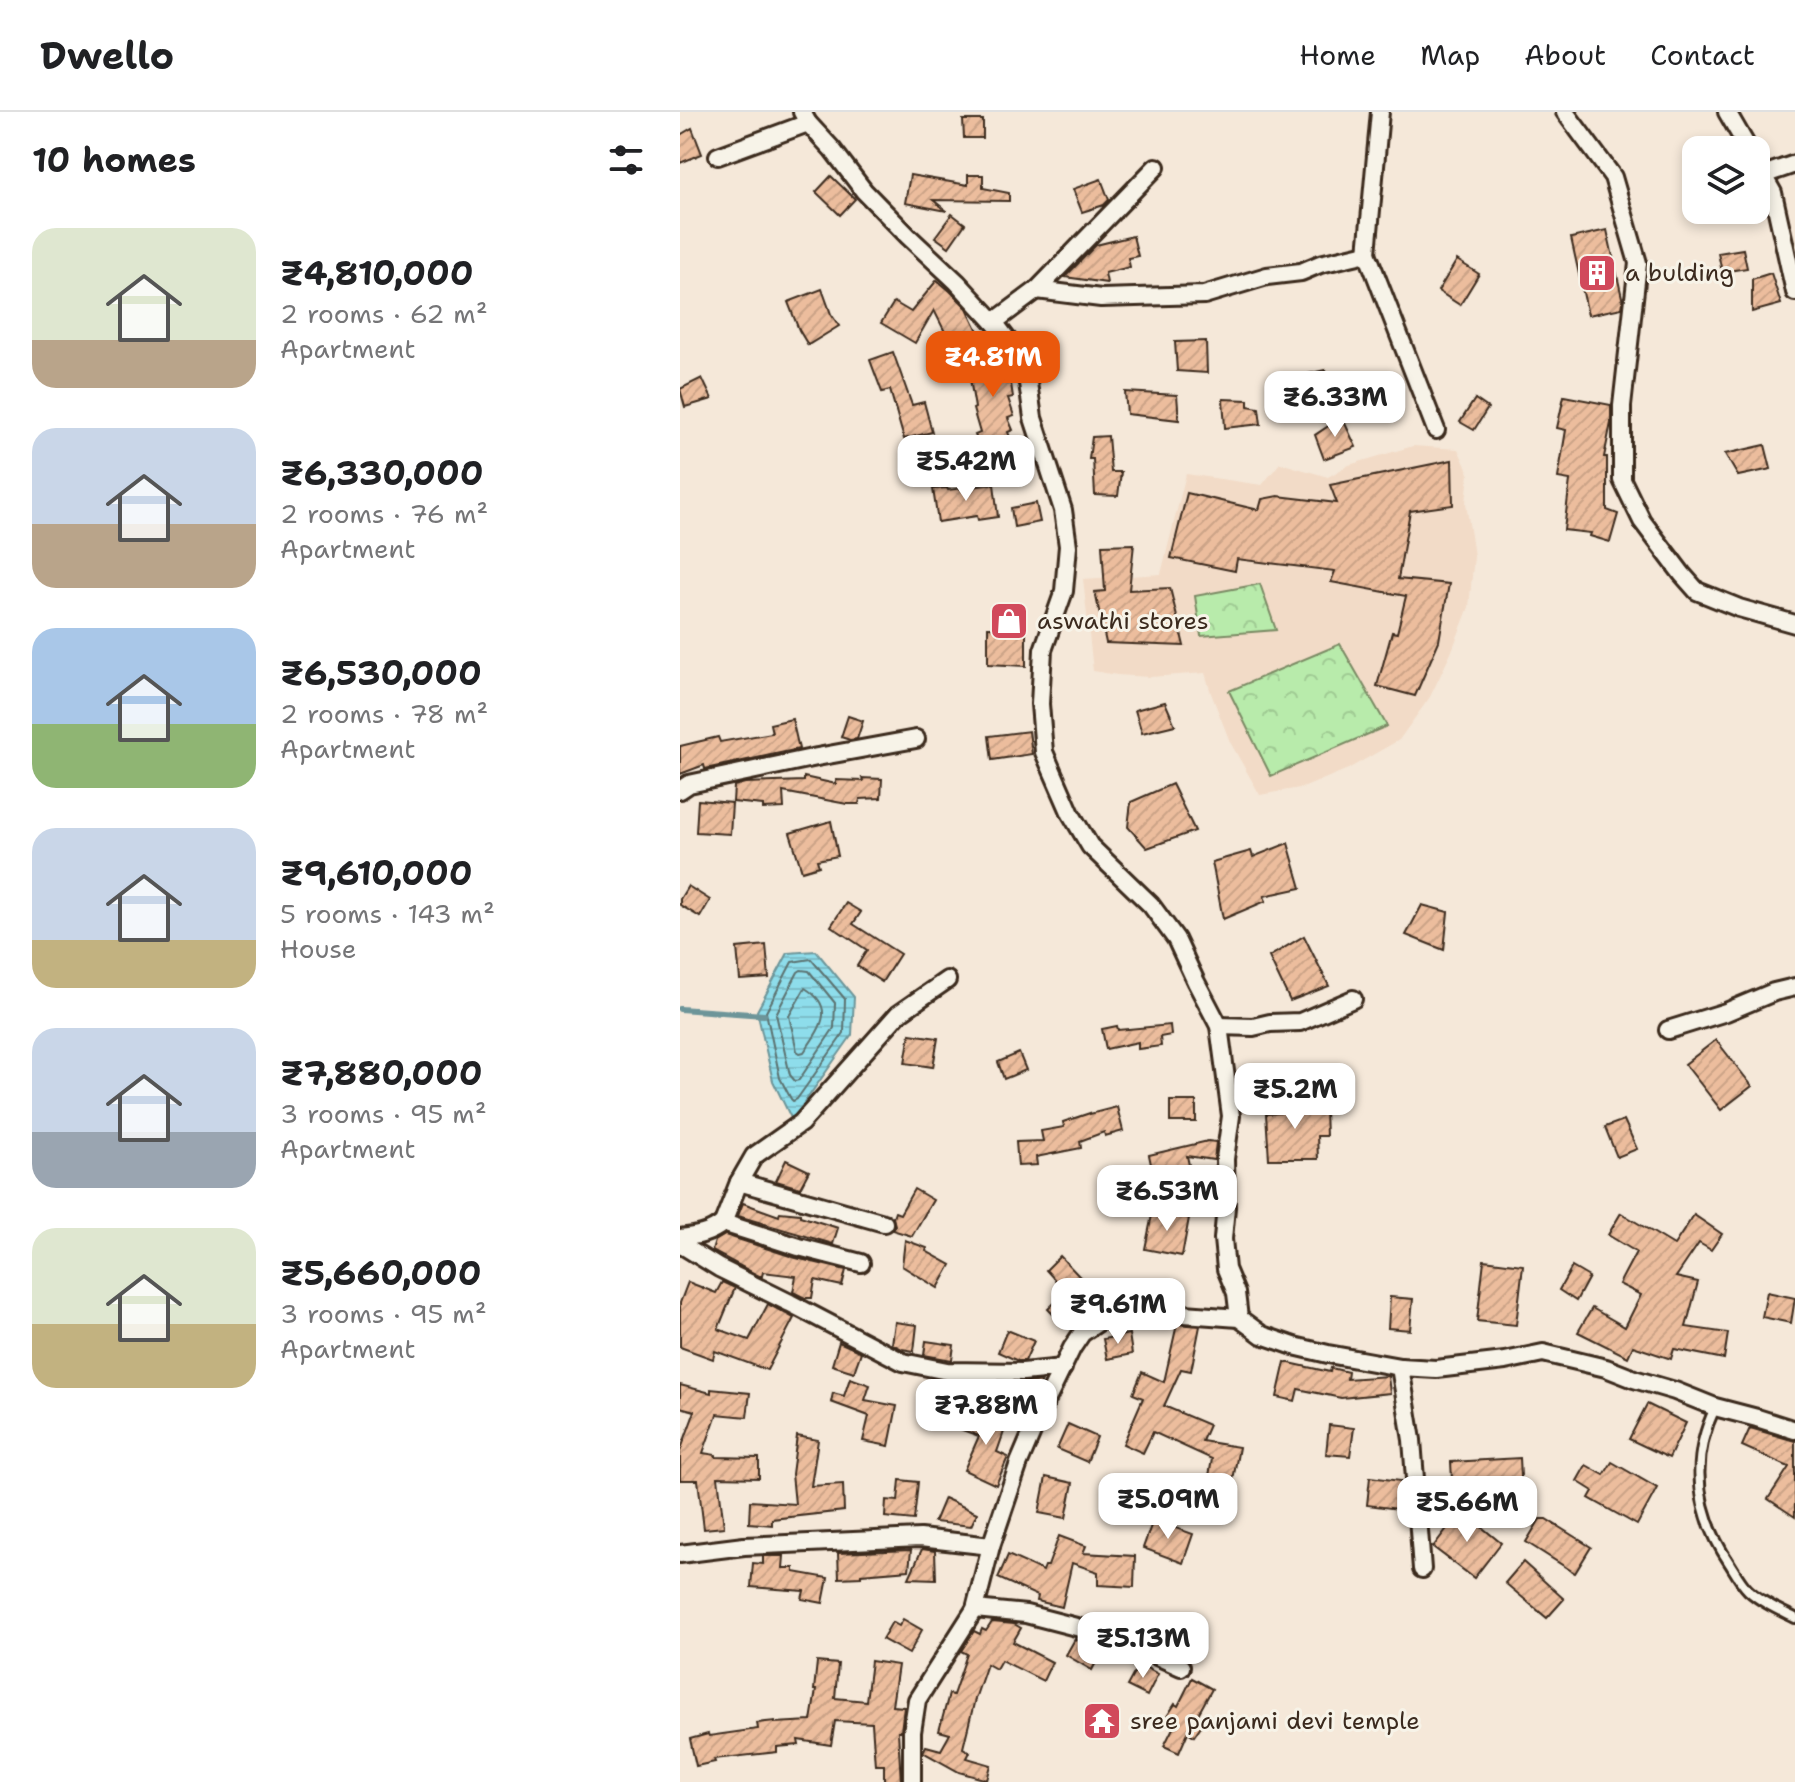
<!DOCTYPE html>
<html lang="en">
<head>
<meta charset="utf-8">
<style>
  :root { --surface:#fff; --page:#f2f2f2; --text:#202124; --muted:#757577; --line:#e0e0e0; --accent:#ea580c }
  body { margin:0; font-family:"Shantell Sans",sans-serif; background:var(--page); color:var(--text); height:100vh; display:flex; flex-direction:column; font-size:30px; white-space:nowrap }
  * { box-sizing:border-box; margin:0 }
  p { font-size:26px; color:var(--muted) }
  .icon { flex:none; width:44px; height:44px; fill:none; stroke:currentColor; stroke-width:2; stroke-linecap:round; stroke-linejoin:round }
  .map { position:relative; flex:1; overflow:hidden }
  .panel { display:flex; flex-direction:column; background:var(--surface); width:680px }
  .panel>* { flex:none }
  .tools { position:absolute; left:1002px; top:24px; display:grid; gap:16px }
  .tools a { display:grid; place-items:center; width:88px; height:88px; border-radius:16px; background:var(--surface); box-shadow:0 4px 12px #0003; font-size:40px }
  .price { position:absolute; translate:-50% -68px; padding:0 18px; border-radius:16px; background:#fff; color:#222; font-size:26px; line-height:52px; filter:drop-shadow(0 2px 4px #0008) }
  .price::after { content:''; position:absolute; left:50%; top:48px; width:24px; height:18px; margin-left:-12px; background:inherit; clip-path:polygon(0 0,100% 0,50% 100%) }
  .price.on { background:var(--accent); color:#fff }
  ul { padding:0; list-style:none }
  li { display:flex; align-items:center; gap:24px; height:200px; padding:0 32px }
  li span { display:grid; place-items:center; flex:none; width:224px; height:160px; border-radius:24px; color:#555 }
  li>.icon { margin-inline-start:auto }
  span .icon { width:96px; height:96px; fill:#fffc; stroke-width:1 }
  li b { font-size:34px }
  h2 { display:flex; justify-content:space-between; align-items:center; height:96px; padding:0 32px; font-size:34px }
  header { display:flex; align-items:center; gap:48px; box-sizing:border-box; height:112px; padding:0 40px; background:var(--surface); border-bottom:2px solid var(--line) }
  header strong { font-size:38px }
  nav { display:flex; gap:44px; margin-inline-start:auto; font-size:28px }
  main { display:flex; flex:1; min-height:0 }
  .map>svg:first-child { display:block }
  .built { fill:#f2dbc7 }
  .park { fill:url(#park-crowns); stroke:#7a8a64; stroke-width:2 }
  .water { fill:url(#water-rules); stroke:#6d9599; stroke-width:2 }
  .lines { fill:none; stroke-linecap:round; stroke-linejoin:round }
  .shore { stroke:#5c7270; stroke-width:2 }
  .stream { stroke:#6d9599; stroke-width:6 }
  .building { fill:url(#building-hatch); stroke:#3b2a1e; stroke-width:2 }
  .service-casing { stroke:#3b2a1e; stroke-width:14 }
  .minor-casing { stroke:#3b2a1e; stroke-width:22 }
  .service { stroke:#f7f3e8; stroke-width:8 }
  .minor { stroke:#f7f3e8; stroke-width:16 }
  .labels { text-anchor:middle; stroke-width:6; stroke-linejoin:round; paint-order:stroke }
  .poi-label { font-size:24px; fill:#3b2a1e; stroke:#f7f3e8; text-anchor:start }
</style>
</head>
<body>
<header>
<strong>Dwello</strong>
<nav><a>Home</a><a>Map</a><a>About</a><a>Contact</a></nav>
</header>
<main>
<section class="panel">
<h2>10 homes<svg class="icon" aria-label="filters" viewBox="0 0 24 24"><path d="M4 7h16M4 17h16"/><circle cx="9" cy="7" r="2"/><circle cx="15" cy="17" r="2"/></svg></h2>
<ul>
<li><span style="background:linear-gradient(#dfe7d0 70%,#b9a48a 0)"><svg class="icon" aria-label="home" viewBox="0 0 24 24"><path d="M3 11l9-7 9 7M6 9v11h12V9"/></svg></span><div><b>₹4,810,000</b><p>2 rooms · 62 m²</p><p>Apartment</p></div></li>
<li><span style="background:linear-gradient(#c9d6e8 60%,#b9a48a 0)"><svg class="icon" aria-label="home" viewBox="0 0 24 24"><path d="M3 11l9-7 9 7M6 9v11h12V9"/></svg></span><div><b>₹6,330,000</b><p>2 rooms · 76 m²</p><p>Apartment</p></div></li>
<li><span style="background:linear-gradient(#a9c7e8 60%,#8fb573 0)"><svg class="icon" aria-label="home" viewBox="0 0 24 24"><path d="M3 11l9-7 9 7M6 9v11h12V9"/></svg></span><div><b>₹6,530,000</b><p>2 rooms · 78 m²</p><p>Apartment</p></div></li>
<li><span style="background:linear-gradient(#c9d6e8 70%,#c2b280 0)"><svg class="icon" aria-label="home" viewBox="0 0 24 24"><path d="M3 11l9-7 9 7M6 9v11h12V9"/></svg></span><div><b>₹9,610,000</b><p>5 rooms · 143 m²</p><p>House</p></div></li>
<li><span style="background:linear-gradient(#c9d6e8 65%,#9aa5b1 0)"><svg class="icon" aria-label="home" viewBox="0 0 24 24"><path d="M3 11l9-7 9 7M6 9v11h12V9"/></svg></span><div><b>₹7,880,000</b><p>3 rooms · 95 m²</p><p>Apartment</p></div></li>
<li><span style="background:linear-gradient(#dfe7d0 60%,#c2b280 0)"><svg class="icon" aria-label="home" viewBox="0 0 24 24"><path d="M3 11l9-7 9 7M6 9v11h12V9"/></svg></span><div><b>₹5,660,000</b><p>3 rooms · 95 m²</p><p>Apartment</p></div></li>
</ul>
</section>
<div class="map">
<svg width="1115" height="1670" viewBox="0 0 1115 1670">
  <defs>
    <pattern id="park-crowns" width="20" height="18" patternUnits="userSpaceOnUse" patternTransform="scale(2)"><rect width="20" height="18" fill="#b8ebab"/><path d="M2 6a3 3 0 1 1 6 0M12 15a3 3 0 1 1 6 0" fill="none" stroke="#9fca93"/></pattern>
    <pattern id="water-rules" width="6" height="5" patternUnits="userSpaceOnUse" patternTransform="scale(2)"><rect width="6" height="5" fill="#8eddeb"/><path d="M0 2.5h6" fill="none" stroke="#7bbec9"/></pattern>
    <pattern id="building-hatch" width="6" height="6" patternUnits="userSpaceOnUse" patternTransform="scale(2)"><rect width="6" height="6" fill="#ecbd9d"/><path d="M-1 1l2-2M0 6l6-6M5 7l2-2" fill="none" stroke="#cba387"/></pattern>
  </defs>
  <rect width="100%" height="100%" fill="#f5e8d9"/>
  <filter id="ink" filterUnits="userSpaceOnUse"><feTurbulence type="fractalNoise" baseFrequency=".0125" numOctaves="2"/><feDisplacementMap in="SourceGraphic" scale="16" xChannelSelector="R" yChannelSelector="G"/><feConvolveMatrix kernelMatrix="1 2 1 2 8 2 1 2 1" color-interpolation-filters="sRGB"/></filter>
  <g filter="url(#ink)">
    <path class="built" d="M733 334 778 337 789 361 786 391 794 444 789 495 771 541 750 585 719 628 668 657 625 675 580 683 550 630 531 581 525 561 470 565 437 563 413 559 403 467 481 462 506 362 582 373 600 351 648 365 669 353Z"/>
    <g class="park">
      <path d="M580 472 596 518 521 524 515 484Z"/>
      <path d="M660 532 707 614 591 664 549 579Z"/>
    </g>
    <path class="water" d="M136 839 174 885 172 923 112 1008 93 969 77 899 108 841Z"/>
    <g class="lines">
      <g class="shore">
        <path d="M131 847 165 887 164 921 117 987 113 989 111 987 100 966 86 900 112 850Z"/>
        <path d="M121 858 129 859 155 891 154 916 119 968 115 969 110 963 96 902 118 860Z"/>
        <path d="M125 876C157 896 140 916 124 940L120 941 117 939 109 904Z"/>
      </g>
      <path class="stream" d="M0 897 84 903"/>
    </g>
    <g class="building">
      <path d="M283 8H303V26H284Z"/>
      <path d="M12 16 22 42 0 51V23Z"/>
      <path d="M230 63 288 73V63H303V76L329 81V89L253 88 267 99 225 91Z"/>
      <path d="M151 64 175 87 160 103 136 80Z"/>
      <path d="M421 67 429 88 424 93 402 100 393 77Z"/>
      <path d="M272 102 285 112 269 135 255 125Z"/>
      <path d="M927 118 943 190 942 196 908 203 891 126Z"/>
      <path d="M453 124 458 144 448 146 450 155 425 161 427 171 385 165 416 133Z"/>
      <path d="M1063 137 1067 156 1042 160 1038 141Z"/>
      <path d="M777 148 799 162 780 193 758 179Z"/>
      <path d="M1091 161 1101 192 1072 200V167Z"/>
      <path d="M257 168 270 179 287 196 301 225 274 238 254 198 235 231 201 211 214 190 231 200Z"/>
      <path d="M142 177 151 202 159 214 128 233 119 218 108 190Z"/>
      <path d="M526 229 527 261 497 259 495 230Z"/>
      <path d="M316 230 328 252 333 285 328 286 334 304 328 306 333 318 328 320 331 328 302 340 295 323 300 321 293 297 295 296 290 267 309 264 299 235Z"/>
      <path d="M213 240 232 293 244 290 252 320 224 327 210 278 202 280 190 248Z"/>
      <path d="M645 258 655 287 626 292 615 265Z"/>
      <path d="M22 266 32 287 5 295 0 277Z"/>
      <path d="M445 280 497 283 499 308 447 302Z"/>
      <path d="M884 284 931 293V311L924 345H927V398L938 402 930 430 910 424 911 421 884 418 890 368 878 366 886 318 877 316Z"/>
      <path d="M543 287 568 288V294L579 296 581 312 545 316Z"/>
      <path d="M795 287 808 296 794 318 780 310Z"/>
      <path d="M662 305 676 335 644 347 635 323Z"/>
      <path d="M428 324 431 360H441L438 384 415 383 413 347H409L412 325Z"/>
      <path d="M1085 333 1091 357 1058 364 1045 342Z"/>
      <path d="M772 348 773 393 730 399 718 467 769 472 759 529 735 584 697 574 712 520 717 521 726 484 651 470 655 459 557 447 555 459 491 446 507 381 579 398 582 387 598 384 657 391 650 373Z"/>
      <path d="M314 372 318 405 298 408 297 404 258 410 253 377 267 376 268 378Z"/>
      <path d="M356 391 360 410 334 415 331 396Z"/>
      <path d="M454 432 449 478 490 476 504 534 426 531 415 480 425 479 422 433Z"/>
      <path d="M308 515 346 516V554L308 552Z"/>
      <path d="M485 590 495 613 462 621 455 598Z"/>
      <path d="M168 604 183 609 177 627 170 628 161 625Z"/>
      <path d="M112 607 119 637 25 657 24 653 0 662V634L38 625 40 630 92 621 90 612Z"/>
      <path d="M349 619 352 642 312 648 309 624Z"/>
      <path d="M124 665 156 672V668L183 669 182 666 202 667 201 686 180 687 179 692H167L103 680 104 696 83 697V693L53 690 54 674 65 671 124 669Z"/>
      <path d="M492 672 515 719 467 736 448 715 451 690Z"/>
      <path d="M18 688 52 691 50 722 16 720Z"/>
      <path d="M151 709 158 744 137 748 139 754 122 759 110 721Z"/>
      <path d="M608 731 621 776 584 784 586 789 543 807 532 750 571 739 573 745Z"/>
      <path d="M8 774 30 788 20 805 0 793V787Z"/>
      <path d="M166 791 181 800 173 812 220 842 202 870 177 854 187 838 151 814Z"/>
      <path d="M742 793 768 800 764 838 726 823Z"/>
      <path d="M624 824 649 874 610 889 589 845Z"/>
      <path d="M86 833 89 866 60 868 57 836Z"/>
      <path d="M490 913 491 923 480 925 481 934 458 937V930L426 937 422 917 437 914 438 918Z"/>
      <path d="M230 922 258 926 253 955 225 951Z"/>
      <path d="M1036 928 1072 974 1041 998 1005 952Z"/>
      <path d="M339 941 346 958 324 967 318 950Z"/>
      <path d="M630 985 631 999 645 998 646 1024H637L638 1047H589L586 1002 600 1001 599 995 613 994 612 986Z"/>
      <rect x="490" y="989" width="26" height="21"/>
      <path d="M437 995 443 1019 425 1024 424 1020 400 1029 401 1036 356 1045 357 1053 338 1054 336 1030 363 1029 361 1019 384 1015 383 1010 410 1001V1002Z"/>
      <path d="M944 1008 957 1037 937 1045 925 1015Z"/>
      <path d="M528 1029 536 1030 534 1048 507 1044 511 1062 475 1071 469 1043Z"/>
      <path d="M106 1048 129 1059 120 1076 96 1069Z"/>
      <path d="M234 1077 253 1088 232 1124 212 1118 215 1113 213 1106 215 1100 220 1102Z"/>
      <path d="M63 1091 99 1104 100 1100 120 1102V1104L158 1116 153 1132 58 1104Z"/>
      <path d="M473 1098 509 1106 502 1144 465 1137Z"/>
      <path d="M941 1101 994 1133 1014 1103 1042 1122 1031 1138 1019 1131 996 1165 1018 1170 1006 1215 1048 1221 1044 1247 994 1237 991 1247 953 1234 948 1245 898 1220 912 1196 945 1215 961 1183 939 1172 956 1140 928 1123Z"/>
      <path d="M45 1123 116 1146 166 1158 162 1174 135 1168 132 1186H125L113 1180 116 1164 83 1160 82 1164H79L32 1139 35 1129Z"/>
      <path d="M225 1128 247 1136 246 1139 271 1153 258 1176 222 1154Z"/>
      <path d="M380 1144 418 1184 385 1215 368 1197 386 1180 366 1158Z"/>
      <path d="M804 1148 843 1153 836 1213 797 1209Z"/>
      <path d="M892 1155 909 1165 896 1189 879 1178Z"/>
      <path d="M8 1170 36 1181 42 1170 55 1176 38 1217 69 1228 88 1192 114 1206 87 1258 35 1239 33 1247 0 1235V1191Z"/>
      <path d="M1087 1180 1115 1186 1111 1211 1082 1205Z"/>
      <path d="M710 1185 733 1187 730 1218 708 1216Z"/>
      <path d="M215 1210 237 1213 234 1239 222 1237 212 1232Z"/>
      <path d="M497 1212 520 1214 511 1259 501 1257 484 1294 529 1313 522 1329 559 1335 553 1368 529 1364 532 1347 473 1320 463 1341 443 1332 463 1286 453 1282 462 1260 484 1270Z"/>
      <path d="M327 1218 354 1229 345 1249H338L318 1240Z"/>
      <path d="M449 1222 452 1242 427 1247 423 1227Z"/>
      <path d="M246 1229 274 1233 272 1248 244 1243Z"/>
      <path d="M159 1230 181 1240 174 1260 152 1253Z"/>
      <path d="M605 1250 650 1260 651 1256 668 1260 667 1267 708 1264 710 1281 661 1286 618 1277 615 1289 597 1285Z"/>
      <path d="M170 1266 190 1273 185 1288 217 1294 209 1334 183 1329 189 1304 151 1290 153 1281 164 1284Z"/>
      <path d="M362 1269 343 1312 330 1306 346 1271Z"/>
      <path d="M260 1272 287 1278 281 1306 260 1301 263 1288 256 1286Z"/>
      <path d="M0 1273 31 1281V1277L70 1281 67 1305 37 1302 23 1341 36 1343V1345L79 1346V1366L38 1365 44 1415 24 1417 18 1368H0V1340L15 1299 0 1295Z"/>
      <path d="M967 1292 1006 1311 989 1346 949 1327Z"/>
      <path d="M289 1298 327 1311 317 1340 328 1345 316 1373 284 1358 299 1324 282 1318Z"/>
      <path d="M388 1312 417 1325 407 1350 377 1337Z"/>
      <path d="M649 1313 674 1316 670 1344 646 1342Z"/>
      <path d="M1070 1316 1115 1329V1405L1088 1387 1109 1355 1062 1334Z"/>
      <path d="M117 1324 138 1328 131 1374 163 1372 164 1399 92 1407V1413L69 1411 70 1389 115 1392 112 1362Z"/>
      <path d="M840 1346 842 1383 773 1387 771 1350Z"/>
      <path d="M932 1350 977 1376 957 1413 909 1386 913 1379 897 1369 906 1353 924 1363Z"/>
      <path d="M366 1365 393 1371 386 1406 359 1401Z"/>
      <path d="M690 1365 721 1369 718 1397 687 1393Z"/>
      <path d="M220 1368 238 1370 234 1408 205 1405 206 1388 218 1389Z"/>
      <path d="M264 1386 297 1401 291 1414 254 1410Z"/>
      <path d="M781 1398 821 1431 794 1466 753 1435Z"/>
      <path d="M860 1407H866L911 1435 895 1461 846 1430Z"/>
      <path d="M473 1408 513 1422 503 1451 463 1436Z"/>
      <path d="M379 1424 406 1434 403 1441 455 1444 454 1475 418 1473V1460L392 1451 382 1495 357 1489 358 1484 318 1466 328 1443 363 1459 365 1454H368Z"/>
      <path d="M242 1437 255 1439 256 1467 229 1466Z"/>
      <path d="M231 1438 229 1458 181 1462V1465L159 1466 158 1441Z"/>
      <path d="M83 1444H104L103 1456H114V1460L148 1466 143 1491 122 1487 124 1479 71 1475 73 1451 83 1452Z"/>
      <path d="M843 1450 884 1487 867 1506 825 1471Z"/>
      <path d="M223 1507 242 1518 229 1542 202 1527 212 1510 219 1514Z"/>
      <path d="M312 1510 334 1512 341 1516 333 1530 372 1550 363 1569 321 1548 316 1557 307 1552 295 1587 283 1636 290 1640 287 1646 311 1653 307 1668 279 1660 243 1640 246 1634 261 1638 270 1622 259 1619 269 1582 273 1583 287 1542 281 1539 294 1519 300 1522 302 1517 306 1519Z"/>
      <path d="M395 1527 421 1541 412 1558 386 1543Z"/>
      <path d="M191 1549 218 1553 212 1594 224 1595 221 1619H218L221 1670H204V1653H195L192 1611 155 1609 151 1633 118 1628 119 1633 97 1635V1640L34 1647 35 1650 16 1654 10 1627 28 1622 29 1624 78 1617 77 1611 95 1609V1611L131 1609 136 1578H134L137 1550 158 1552 155 1586 186 1589Z"/>
      <path d="M459 1552 478 1562 467 1584 447 1574Z"/>
      <path d="M512 1566 532 1577 516 1606 523 1611 514 1624 508 1620 499 1641 484 1634 495 1612 486 1606 495 1592 498 1594Z"/>
    </g>
    <g class="lines">
      <defs>
        <path id="service" d="M1035 1296C1009 1350 1017 1403 1050 1452 1055 1460 1061 1471 1068 1478 1081 1490 1099 1498 1115 1506"/>
        <g id="minor">
          <path d="M122 0 128 11 152 37 184 79 228 124 277 170 314 210 330 231 348 271 353 306 383 398 388 434 384 479 363 538 360 592 364 640 391 702 410 734 471 793 496 827 516 870 539 914 551 1004 545 1047 546 1095 543 1127 546 1157 556 1181 559 1206"/>
          <path d="M885 0 933 65 958 151 942 294V368L962 409 1002 462 1017 479 1059 496 1115 512"/>
          <path d="M1047 0 1069 38"/>
          <path d="M38 44 128 11"/>
          <path d="M1076 51 1093 81 1115 180"/>
          <path d="M1083 63 1115 52"/>
          <path d="M687 141 700 0"/>
          <path d="M357 178 421 186 524 183 587 164 621 160 640 152 687 141 756 318"/>
          <path d="M314 210 357 178 476 55"/>
          <path d="M0 678 9 672 137 645 236 627"/>
          <path d="M539 914 573 915 590 911 620 910 673 887"/>
          <path d="M988 918 1046 900 1094 880 1115 875"/>
          <path d="M59 1070 204 1111"/>
          <path d="M43 1111 59 1070 74 1044 121 1011 218 902 267 868"/>
          <path d="M0 1126C16 1124 30 1122 43 1111L119 1135 181 1151"/>
          <path d="M0 1132 39 1156 110 1191 223 1250 267 1259 343 1260 383 1256"/>
          <path d="M720 1255 732 1328 742 1457"/>
          <path d="M0 1442 64 1434 240 1426 311 1434"/>
          <path d="M295 1497 346 1502 404 1517 470 1541 501 1555"/>
          <path d="M232 1670V1620L237 1588 295 1497 311 1434 339 1351 359 1304 392 1236 402 1221 423 1207 463 1199 559 1206 582 1223 614 1234 648 1242 720 1255 756 1257 825 1249 863 1241 926 1256 954 1267 995 1279 1035 1295 1077 1306 1115 1318"/>
        </g>
      </defs>
      <use href="#service" class="service-casing"/>
      <use href="#minor" class="minor-casing"/>
      <use href="#service" class="service"/>
      <use href="#minor" class="minor"/>
    </g>
  </g>
  <defs>
    <symbol id="building-square" viewBox="-11 -11 22 22"><rect x="-9" y="-9" width="18" height="18" rx="4" fill="#d1495b" stroke="#f7f3e8"/><path d="M-4-6H4V6H1V3H-1V6H-4ZM-2.5-4.3h1.7v1.8h-1.7ZM.8-4.3h1.7v1.8H.8ZM-2.5-1h1.7V.8h-1.7ZM.8-1h1.7V.8H.8Z" fill="#fff"/></symbol>
    <symbol id="shop-square" viewBox="-11 -11 22 22"><rect x="-9" y="-9" width="18" height="18" rx="4" fill="#d1495b" stroke="#f7f3e8"/><path d="M-5-2.5h2.3a2.7 3.5 0 0 1 5.4 0H5L5.5 6h-11ZM-1.5-2.5h3a1.5 2.3 0 0 0-3 0Z" fill="#fff"/></symbol>
    <symbol id="temple-square" viewBox="-11 -11 22 22"><rect x="-9" y="-9" width="18" height="18" rx="4" fill="#d1495b" stroke="#f7f3e8"/><path d="M0-6L5-2H3V0L6.5 2.5H4V6H1.5V3h-3V6H-4V2.5H-6.5L-3 0V-2H-5Z" fill="#fff"/></symbol>
  </defs>
  <g fill-rule="evenodd">
    <use href="#building-square" x="895" y="139" width="44" height="44"/>
    <use href="#shop-square" x="307" y="487" width="44" height="44"/>
    <use href="#temple-square" x="400" y="1587" width="44" height="44"/>
  </g>
  <g class="labels">
    <g class="poi-label">
      <text x="945" y="169">a bulding</text>
      <text x="357" y="517">aswathi stores</text>
      <text x="450" y="1617">sree panjami devi temple</text>
    </g>
  </g>
</svg>
<div class="tools">
<a><svg class="icon" aria-label="layers" viewBox="0 0 24 24"><path d="M12 4l9 5-9 5-9-5zM3 14l9 5 9-5"/></svg></a>
</div>
<b class="price on" style="left:313px;top:287px">₹4.81M</b>
<b class="price" style="left:655px;top:327px">₹6.33M</b>
<b class="price" style="left:286px;top:391px">₹5.42M</b>
<b class="price" style="left:615px;top:1019px">₹5.2M</b>
<b class="price" style="left:487px;top:1121px">₹6.53M</b>
<b class="price" style="left:438px;top:1234px">₹9.61M</b>
<b class="price" style="left:306px;top:1335px">₹7.88M</b>
<b class="price" style="left:488px;top:1429px">₹5.09M</b>
<b class="price" style="left:787px;top:1432px">₹5.66M</b>
<b class="price" style="left:463px;top:1568px">₹5.13M</b>
</div>
</main>
</body>
</html>
